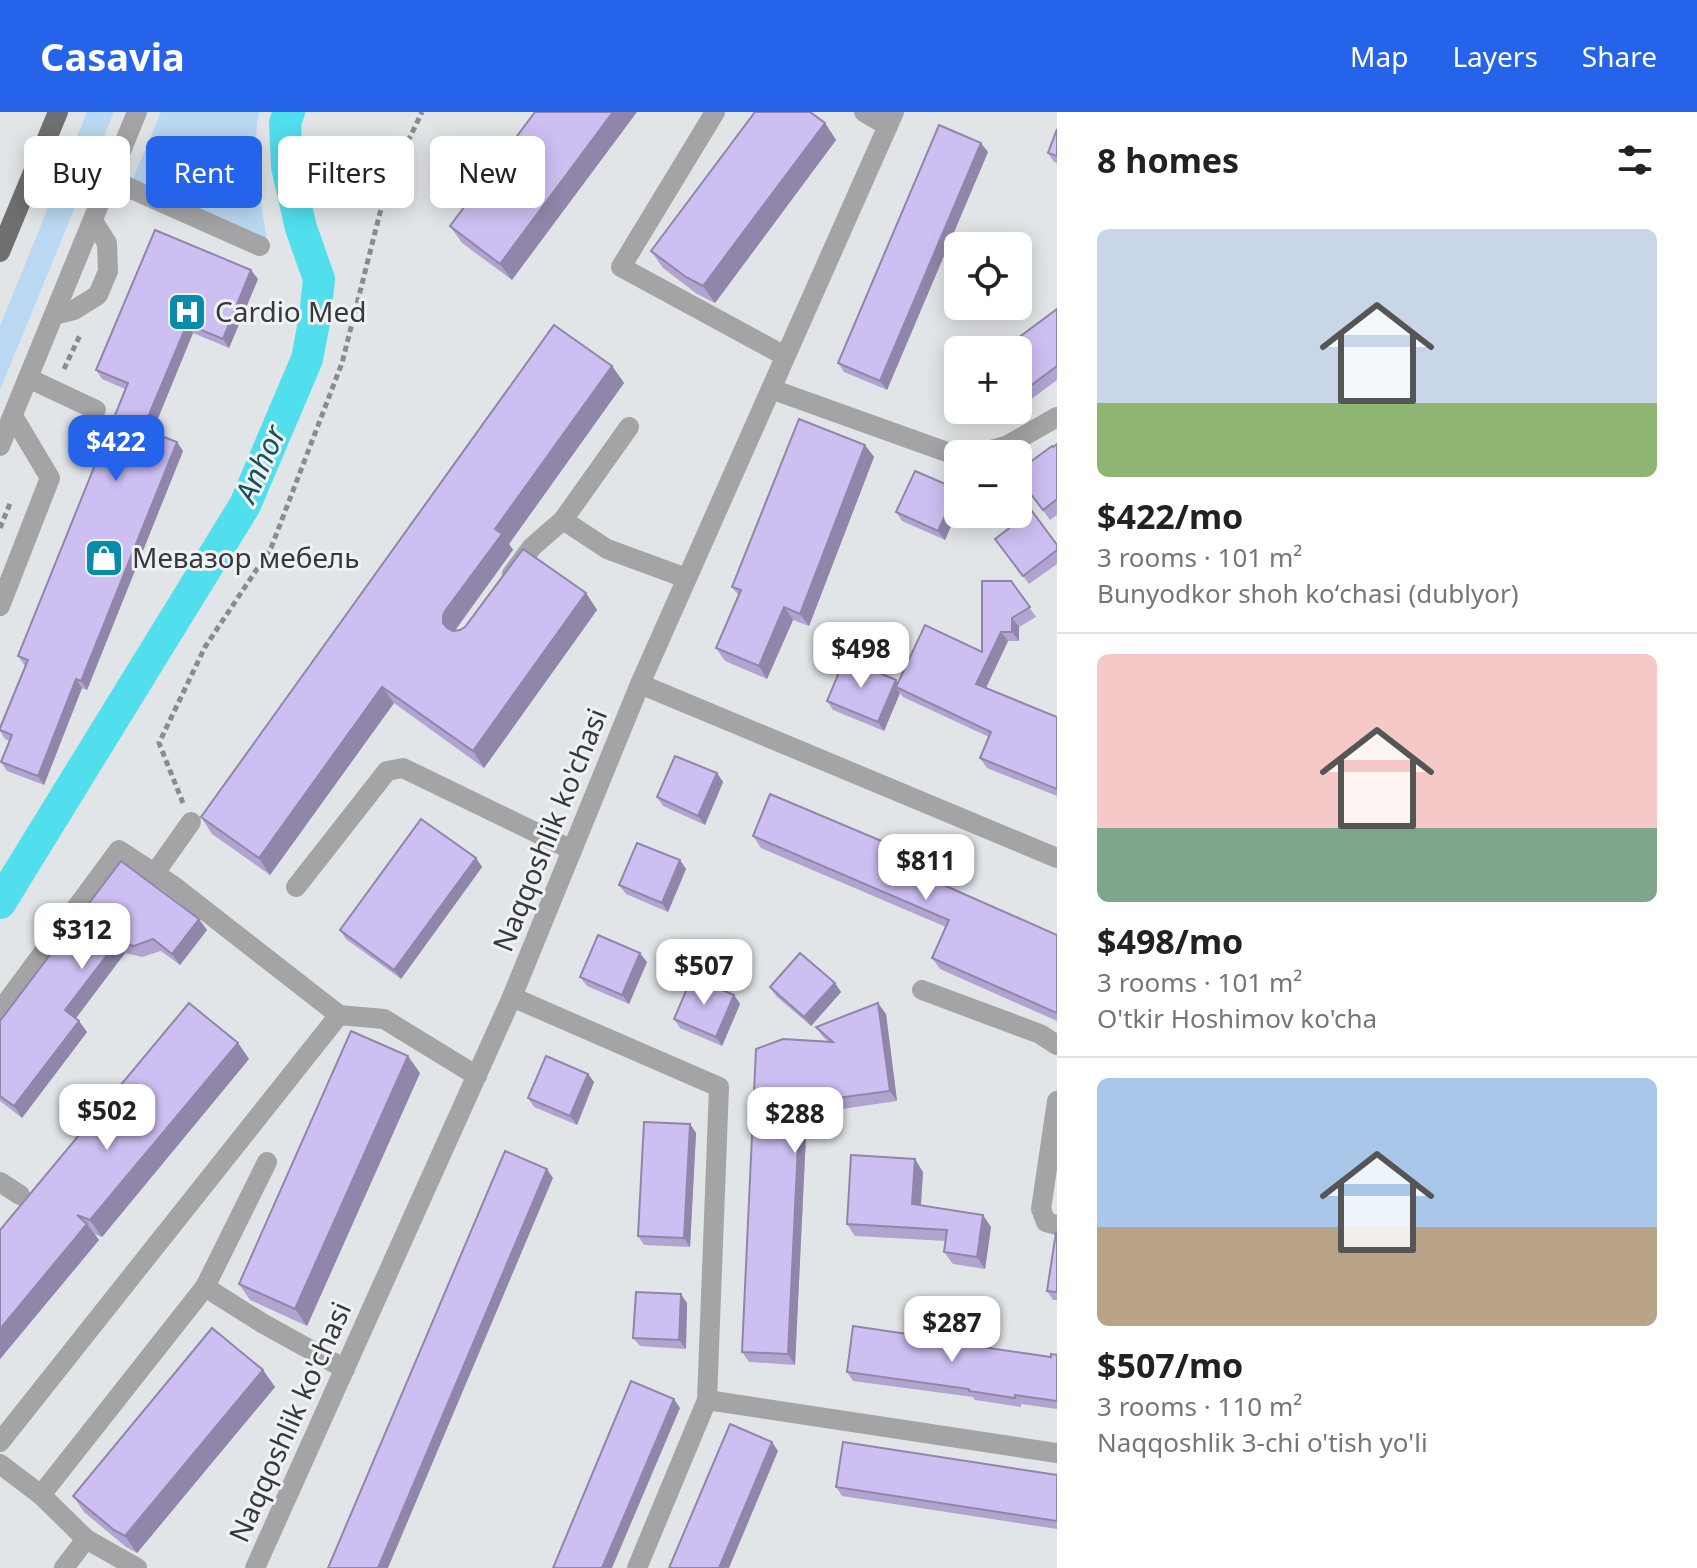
<!DOCTYPE html>
<html lang="en">
<head>
<meta charset="utf-8">
<style>
  :root { --surface:#fff; --page:#f2f2f2; --text:#222; --muted:#767676; --line:#e0e0e0; --accent:#2563eb }
  body { margin:0; font-family:"Noto Sans",sans-serif; background:var(--page); color:var(--text); height:100vh; display:flex; flex-direction:column; font-size:30px; white-space:nowrap }
  * { box-sizing:border-box; margin:0 }
  p { font-size:26px; color:var(--muted) }
  .icon { flex:none; width:44px; height:44px; fill:none; stroke:currentColor; stroke-width:2; stroke-linecap:round; stroke-linejoin:round }
  .map { position:relative; flex:1; overflow:hidden }
  .panel { display:flex; flex-direction:column; background:var(--surface); width:640px }
  .panel>* { flex:none }
  .banner { position:absolute; left:24px; top:24px; width:760px; height:72px; display:flex; gap:16px }
  .controls { position:absolute; left:944px; top:120px; display:grid; gap:16px }
  .controls a { display:grid; place-items:center; width:88px; height:88px; border-radius:12px; background:var(--surface); box-shadow:0 4px 20px #0003; font-size:40px }
  .price { position:absolute; translate:-50% -68px; padding:0 18px; border-radius:16px; background:#fff; color:#222; font-size:26px; line-height:52px; filter:drop-shadow(0 2px 4px #0008) }
  .price::after { content:''; position:absolute; left:50%; top:48px; width:24px; height:18px; margin-left:-12px; background:inherit; clip-path:polygon(0 0,100% 0,50% 100%) }
  .price.active { background:var(--accent); color:#fff }
  ul { padding:0; list-style:none }
  li { display:grid; align-content:center; gap:16px; height:424px; padding:0 40px }
  li+li { border-top:2px solid var(--line) }
  li span { display:grid; place-items:center; height:248px; border-radius:12px; color:#555 }
  li>.icon { margin-inline-start:auto }
  span .icon { width:144px; height:144px; fill:#fffc; stroke-width:1 }
  li b { font-size:34px }
  h2 { display:flex; justify-content:space-between; align-items:center; height:96px; padding:0 40px; font-size:34px }
  .chip { padding:0 28px; border-radius:12px; background:var(--surface); box-shadow:0 4px 20px #0003; font-size:28px; line-height:72px }
  .chip.active { background:var(--accent); color:#fff }
  header { display:flex; align-items:center; gap:48px; box-sizing:border-box; height:112px; padding:0 40px; background:var(--accent); color:#fff }
  header strong { font-size:38px }
  nav { display:flex; gap:44px; margin-inline-start:auto; font-size:28px }
  main { display:flex; flex:1; min-height:0 }
  .map>svg:first-child { display:block }
  .green { fill:#bad8f1 }
  .lines { fill:none; stroke-linecap:round; stroke-linejoin:round }
  .stream { stroke:#51deed; stroke-width:9 }
  .canal { stroke:#51deed; stroke-width:32 }
  .path { stroke:#898b8c; stroke-width:5; stroke-dasharray:6 4; stroke-linecap:butt }
  .minor { stroke:#a4a4a6; stroke-width:20 }
  .major { stroke:#6e6f71; stroke-width:20 }
  .wall { fill:#b1a4d0 }
  .shaded-wall { fill:#9086a9 }
  .building { fill:#cebff2; stroke:#9086a9; stroke-width:2 }
  .labels { text-anchor:middle; stroke-width:6; stroke-linejoin:round; paint-order:stroke }
  .poi-label { font-size:28px; fill:#373839; stroke:#eff2f5; text-anchor:start }
  .street-label { font-size:28px; fill:#373839; stroke:#eff2f5 }
  .water-label { font-size:30px; font-style:italic; fill:#165258; stroke:#eff2f5 }
</style>
</head>
<body>
<header>
<strong>Casavia</strong>
<nav><a>Map</a><a>Layers</a><a>Share</a></nav>
</header>
<main>
<div class="map">
<svg width="1057" height="1456" viewBox="0 0 1057 1456">
  <rect width="100%" height="100%" fill="#e2e5e8"/>
  <g class="green">
    <path d="M87 0H114L0 278V214Z"/>
    <path d="M161 0H259C251 43 260 84 267 128L132 69Z"/>
  </g>
  <g class="lines">
    <path class="stream" d="M72 659 78 662"/>
    <path class="canal" d="M0 791 245 393 307 247 315 205 319 167 301 116 287 55 285 11 289 0"/>
    <g class="path">
      <path d="M64 257 80 223"/>
      <path d="M0 416 11 389"/>
      <path d="M183 691 159 631 205 535 271 436 342 251 387 73 422 0"/>
    </g>
    <g class="minor">
      <path d="M715 0 621 155 785 244"/>
      <path d="M864 0 888 14"/>
      <path d="M109 70 125 74 260 134"/>
      <path d="M54 203 74 198 98 183 108 159 107 131 93 109"/>
      <path d="M28 266 96 298"/>
      <path d="M771 277 958 344"/>
      <path d="M0 334 137 0"/>
      <path d="M977 342 1008 333 1057 305"/>
      <path d="M563 408 629 315"/>
      <path d="M512 462 532 435 563 408 607 437 686 466"/>
      <path d="M0 494 50 366 13 304"/>
      <path d="M640 572 1057 746"/>
      <path d="M155 761 191 710"/>
      <path d="M296 775 387 659 403 656 572 738"/>
      <path d="M922 878 1040 922 1057 933"/>
      <path d="M512 885 719 975 707 1288 637 1456"/>
      <path d="M0 899 119 738 171 772 339 903 384 907 477 964"/>
      <path d="M1057 989 1041 1097 1046 1110 1057 1113"/>
      <path d="M0 1070 20 1083"/>
      <path d="M205 1175 262 1211 345 1257"/>
      <path d="M707 1288 1057 1341"/>
      <path d="M0 1330 339 903"/>
      <path d="M0 1352 41 1383 86 1427 137 1456"/>
      <path d="M41 1383 205 1175 267 1050"/>
      <path d="M64 1456 86 1427"/>
      <path d="M255 1456 512 885 640 572 894 0"/>
    </g>
    <path class="major" d="M0 140 58 0"/>
  </g>
  <g class="wall">
    <path d="M535 0 512 168 462 131 450 114Z"/>
    <path d="M825 11 836 28 715 191 697 182 663 156 651 139Z"/>
    <path d="M1057 17V51L1054 50 1048 41Z"/>
    <path d="M988 40 887 278 844 260 838 251Z"/>
    <path d="M258 167 229 236 193 221 152 320 177 330 183 339 87 578 82 576 44 673 7 659 1 650 10 629 5 627 0 619V616L25 554 18 544 125 277 102 267 96 258Z"/>
    <path d="M1057 197V268L1018 297V238Z"/>
    <path d="M612 254 624 271 509 432 513 438 455 519 586 481 597 498 484 656 394 591 270 763 212 722 201 705Z"/>
    <path d="M1000 298H1017L1006 306Z"/>
    <path d="M1057 332V403L1050 408 1018 365Z"/>
    <path d="M865 333 874 345 809 514 793 508 767 567 725 549 716 536 739 484 732 475Z"/>
    <path d="M957 377 958 379V398L945 428 902 409 896 400Z"/>
    <path d="M995 427 1057 433V452L1029 472Z"/>
    <path d="M1011 469 1036 505 1019 515V529H1008L986 576 1057 605V684L987 656 980 646 989 625 903 585 900 581 884 619 833 598 827 589 898 571 982 540Z"/>
    <path d="M717 661 723 670 705 713 663 694 657 685Z"/>
    <path d="M753 724 937 761 934 769 1057 823V909L940 857 932 846 946 815 761 736Z"/>
    <path d="M476 746 482 755 401 867 346 827 340 818Z"/>
    <path d="M121 749 207 818 180 853 161 839 142 845 125 841 76 906 87 920 22 1006 0 989V909Z"/>
    <path d="M686 757 668 800 626 782 619 773Z"/>
    <path d="M647 850 629 892 587 874 580 865Z"/>
    <path d="M835 871 841 880 811 914 776 884 770 875Z"/>
    <path d="M734 883 740 892 722 934 680 916 674 907Z"/>
    <path d="M886 902 897 989 807 1002 795 1253 749 1250 742 1240 756 937 828 929 823 925 816 915Z"/>
    <path d="M238 931 249 947 102 1125 94 1122 99 1128 0 1247V1118Z"/>
    <path d="M420 961 307 1214 250 1188 239 1172Z"/>
    <path d="M588 962 594 970 577 1013 534 995 528 986Z"/>
    <path d="M690 1012 696 1021 690 1135 644 1133 638 1124Z"/>
    <path d="M923 1060 921 1094 991 1115 985 1157 953 1152 944 1140 946 1129 855 1124 847 1112Z"/>
    <path d="M1057 1120V1188H1053L1047 1179Z"/>
    <path d="M687 1191 686 1237 640 1234 633 1226Z"/>
    <path d="M955 1229 957 1231 1051 1245 1057 1243V1297L1021 1292V1295L975 1288 973 1285 853 1269 847 1260Z"/>
    <path d="M263 1258 275 1275 137 1441 126 1435 84 1400 73 1384Z"/>
    <path d="M1057 1363V1417L842 1384 836 1375Z"/>
  </g>
  <g class="shaded-wall">
    <path d="M613 0H637L512 168 500 152Z"/>
    <path d="M825 11 836 28 715 191 703 174Z"/>
    <path d="M981 31 988 40 887 278 880 269Z"/>
    <path d="M251 158 258 167 229 236 223 227Z"/>
    <path d="M187 212 193 221 150 326 143 317Z"/>
    <path d="M612 254 624 271 509 432 513 438 457 515 454 521 455 527 443 511V504L445 499 495 417Z"/>
    <path d="M177 330 183 339 87 578 81 569Z"/>
    <path d="M865 333 874 345 809 514 800 502Z"/>
    <path d="M957 377 958 379V398L945 428 938 419Z"/>
    <path d="M586 481 597 498 484 656 473 639Z"/>
    <path d="M784 495 793 508 767 567 759 554Z"/>
    <path d="M1012 506 1019 515V529L1012 520Z"/>
    <path d="M1001 520 1008 529 983 582 976 572Z"/>
    <path d="M76 567 82 576 44 673 38 664Z"/>
    <path d="M896 568 902 577 896 575 900 581 884 619 878 610Z"/>
    <path d="M382 575 394 591 270 763 259 746Z"/>
    <path d="M717 661 723 670 705 713 698 704Z"/>
    <path d="M476 746 482 755 401 867 394 858Z"/>
    <path d="M680 748 686 757 668 800 662 791Z"/>
    <path d="M929 749 937 761 931 775 923 764Z"/>
    <path d="M199 807 207 818 180 853 172 842Z"/>
    <path d="M117 830 125 841 73 910 65 898Z"/>
    <path d="M640 841 647 850 629 892 622 883Z"/>
    <path d="M835 871 841 880 811 914 804 905Z"/>
    <path d="M734 883 740 892 722 934 716 925Z"/>
    <path d="M878 891 886 902 897 989 890 979Z"/>
    <path d="M79 909 87 920 22 1006 14 994Z"/>
    <path d="M238 931 249 947 102 1125 90 1108Z"/>
    <path d="M408 944 420 961 307 1214 295 1197Z"/>
    <path d="M588 962 594 970 577 1013 570 1004Z"/>
    <path d="M800 991 807 1002 795 1253 788 1242Z"/>
    <path d="M690 1012 696 1021 690 1135 684 1126Z"/>
    <path d="M915 1047 923 1060 920 1104 912 1092Z"/>
    <path d="M547 1057 553 1066 388 1456H378Z"/>
    <path d="M983 1103 991 1115 985 1157 977 1145Z"/>
    <path d="M87 1112 99 1128 0 1247V1217Z"/>
    <path d="M681 1182 687 1191 686 1237 679 1228Z"/>
    <path d="M263 1258 275 1275 137 1441 125 1424Z"/>
    <path d="M674 1287 680 1296 612 1456H602Z"/>
    <path d="M772 1330 778 1339 729 1456H719Z"/>
  </g>
  <g class="building">
    <path d="M535 0H613L500 152 450 114Z"/>
    <path d="M755 0H810L825 11 703 174 686 165 651 139Z"/>
    <path d="M939 13 981 31 880 269 838 251Z"/>
    <path d="M1057 17V44L1048 41Z"/>
    <path d="M155 118 251 158 223 227 187 212 143 317 177 330 81 569 76 567 38 664 1 650 12 623 0 618V616L28 548 18 544 128 271 96 258Z"/>
    <path d="M1057 197V254L1018 283V238H1002Z"/>
    <path d="M554 213 612 254 495 417 502 422 445 499 443 504V511L447 516 453 519 460 518 465 515 523 437 586 481 473 639 382 575 259 746 201 705Z"/>
    <path d="M799 307 865 333 800 502 784 495 759 554 716 536 741 478 732 475Z"/>
    <path d="M1057 332V387L1043 398 1018 365V359L1052 334 1053 335Z"/>
    <path d="M915 359 957 377 938 419 896 400Z"/>
    <path d="M1032 399 1057 433V438L1023 464 995 427Z"/>
    <path d="M982 469H1011L1030 495 1012 506V520H1001L976 572 1057 605V677L980 646 991 620 896 575 925 513 982 540Z"/>
    <path d="M845 546 896 568 878 610 827 589Z"/>
    <path d="M675 644 717 661 698 704 657 685Z"/>
    <path d="M770 682 929 749 923 764 1057 823V901L932 846 949 808 753 724Z"/>
    <path d="M421 707 476 746 394 858 340 818Z"/>
    <path d="M637 731 680 748 662 791 619 773Z"/>
    <path d="M121 749 199 807 172 842 153 827 134 834 117 830 65 898 79 909 14 994 0 984V909Z"/>
    <path d="M598 823 640 841 622 883 580 865Z"/>
    <path d="M800 841 835 871 804 905 770 875Z"/>
    <path d="M692 865 734 883 716 925 674 907Z"/>
    <path d="M189 891 238 931 90 1108 77 1103 87 1112 0 1217V1118Z"/>
    <path d="M878 891 890 979 800 991 788 1242 742 1240 756 937 783 927 833 930 816 915Z"/>
    <path d="M351 919 408 944 295 1197 239 1172Z"/>
    <path d="M546 944 588 962 570 1004 528 986Z"/>
    <path d="M644 1010 690 1012 684 1126 638 1124Z"/>
    <path d="M505 1039 547 1057 378 1456H328Z"/>
    <path d="M851 1043 915 1047 912 1092 983 1103 977 1145 944 1140 947 1118 847 1112Z"/>
    <path d="M1056 1120H1057V1180L1047 1179Z"/>
    <path d="M636 1180 681 1182 679 1228 633 1226Z"/>
    <path d="M853 1214 955 1229 954 1231 1051 1245V1242L1057 1243V1289L1015 1283V1286L969 1279V1277L847 1260Z"/>
    <path d="M212 1216 263 1258 125 1424 114 1418 73 1384Z"/>
    <path d="M631 1269 674 1287 602 1456H553Z"/>
    <path d="M730 1312 772 1330 719 1456H669Z"/>
    <path d="M843 1330 1057 1363V1409L836 1375Z"/>
  </g>
  <defs>
    <symbol id="hospital-square" viewBox="-11 -11 22 22"><rect x="-9" y="-9" width="18" height="18" rx="4" fill="#078cab" stroke="#eff2f5"/><path d="M-5-5h3v3.5h4V-5h3V5h-3V1.5h-4V5h-3Z" fill="#fff"/></symbol>
    <symbol id="shop-square" viewBox="-11 -11 22 22"><rect x="-9" y="-9" width="18" height="18" rx="4" fill="#078cab" stroke="#eff2f5"/><path d="M-5-2.5h2.3a2.7 3.5 0 0 1 5.4 0H5L5.5 6h-11ZM-1.5-2.5h3a1.5 2.3 0 0 0-3 0Z" fill="#fff"/></symbol>
  </defs>
  <g fill-rule="evenodd">
    <use href="#hospital-square" x="165" y="178" width="44" height="44"/>
    <use href="#shop-square" x="82" y="424" width="44" height="44"/>
  </g>
  <g class="labels">
    <g class="poi-label">
      <text x="215" y="210">Cardio Med</text>
      <text x="132" y="456">Мевазор мебель</text>
    </g>
    <g class="street-label">
      <text transform="translate(550 718) rotate(-68)" y="10">Naqqoshlik ko'chasi</text>
      <text transform="translate(290 1310) rotate(-66)" y="10">Naqqoshlik ko'chasi</text>
    </g>
    <g class="water-label">
      <text transform="translate(261 352) rotate(-66)" y="10">Anhor</text>
    </g>
  </g>
</svg>
<div class="controls">
<a><svg class="icon" aria-label="locate" viewBox="0 0 24 24"><circle cx="12" cy="12" r="6"/><path d="M12 2v4M12 18v4M2 12h4M18 12h4"/></svg></a>
<a>+</a>
<a>−</a>
</div>
<b class="price active" style="left:116px;top:371px">$422</b>
<b class="price" style="left:861px;top:578px">$498</b>
<b class="price" style="left:926px;top:790px">$811</b>
<b class="price" style="left:82px;top:859px">$312</b>
<b class="price" style="left:704px;top:895px">$507</b>
<b class="price" style="left:107px;top:1040px">$502</b>
<b class="price" style="left:795px;top:1043px">$288</b>
<b class="price" style="left:952px;top:1252px">$287</b>
<div class="banner">
<a class="chip">Buy</a>
<a class="chip active">Rent</a>
<a class="chip">Filters</a>
<a class="chip">New</a>
</div>
</div>
<section class="panel">
<h2>8 homes<svg class="icon" aria-label="filters" viewBox="0 0 24 24"><path d="M4 7h16M4 17h16"/><circle cx="9" cy="7" r="2"/><circle cx="15" cy="17" r="2"/></svg></h2>
<ul>
<li><span style="background:linear-gradient(#c9d6e8 70%,#8fb573 0)"><svg class="icon" aria-label="home" viewBox="0 0 24 24"><path d="M3 11l9-7 9 7M6 9v11h12V9"/></svg></span><div><b>$422/mo</b><p>3 rooms · 101 m²</p><p>Bunyodkor shoh koʻchasi (dublyor)</p></div></li>
<li><span style="background:linear-gradient(#f6c9c9 70%,#7fa58c 0)"><svg class="icon" aria-label="home" viewBox="0 0 24 24"><path d="M3 11l9-7 9 7M6 9v11h12V9"/></svg></span><div><b>$498/mo</b><p>3 rooms · 101 m²</p><p>O'tkir Hoshimov ko'cha</p></div></li>
<li><span style="background:linear-gradient(#a9c7e8 60%,#b9a48a 0)"><svg class="icon" aria-label="home" viewBox="0 0 24 24"><path d="M3 11l9-7 9 7M6 9v11h12V9"/></svg></span><div><b>$507/mo</b><p>3 rooms · 110 m²</p><p>Naqqoshlik 3-chi o'tish yo'li</p></div></li>
</ul>
</section>
</main>
</body>
</html>
